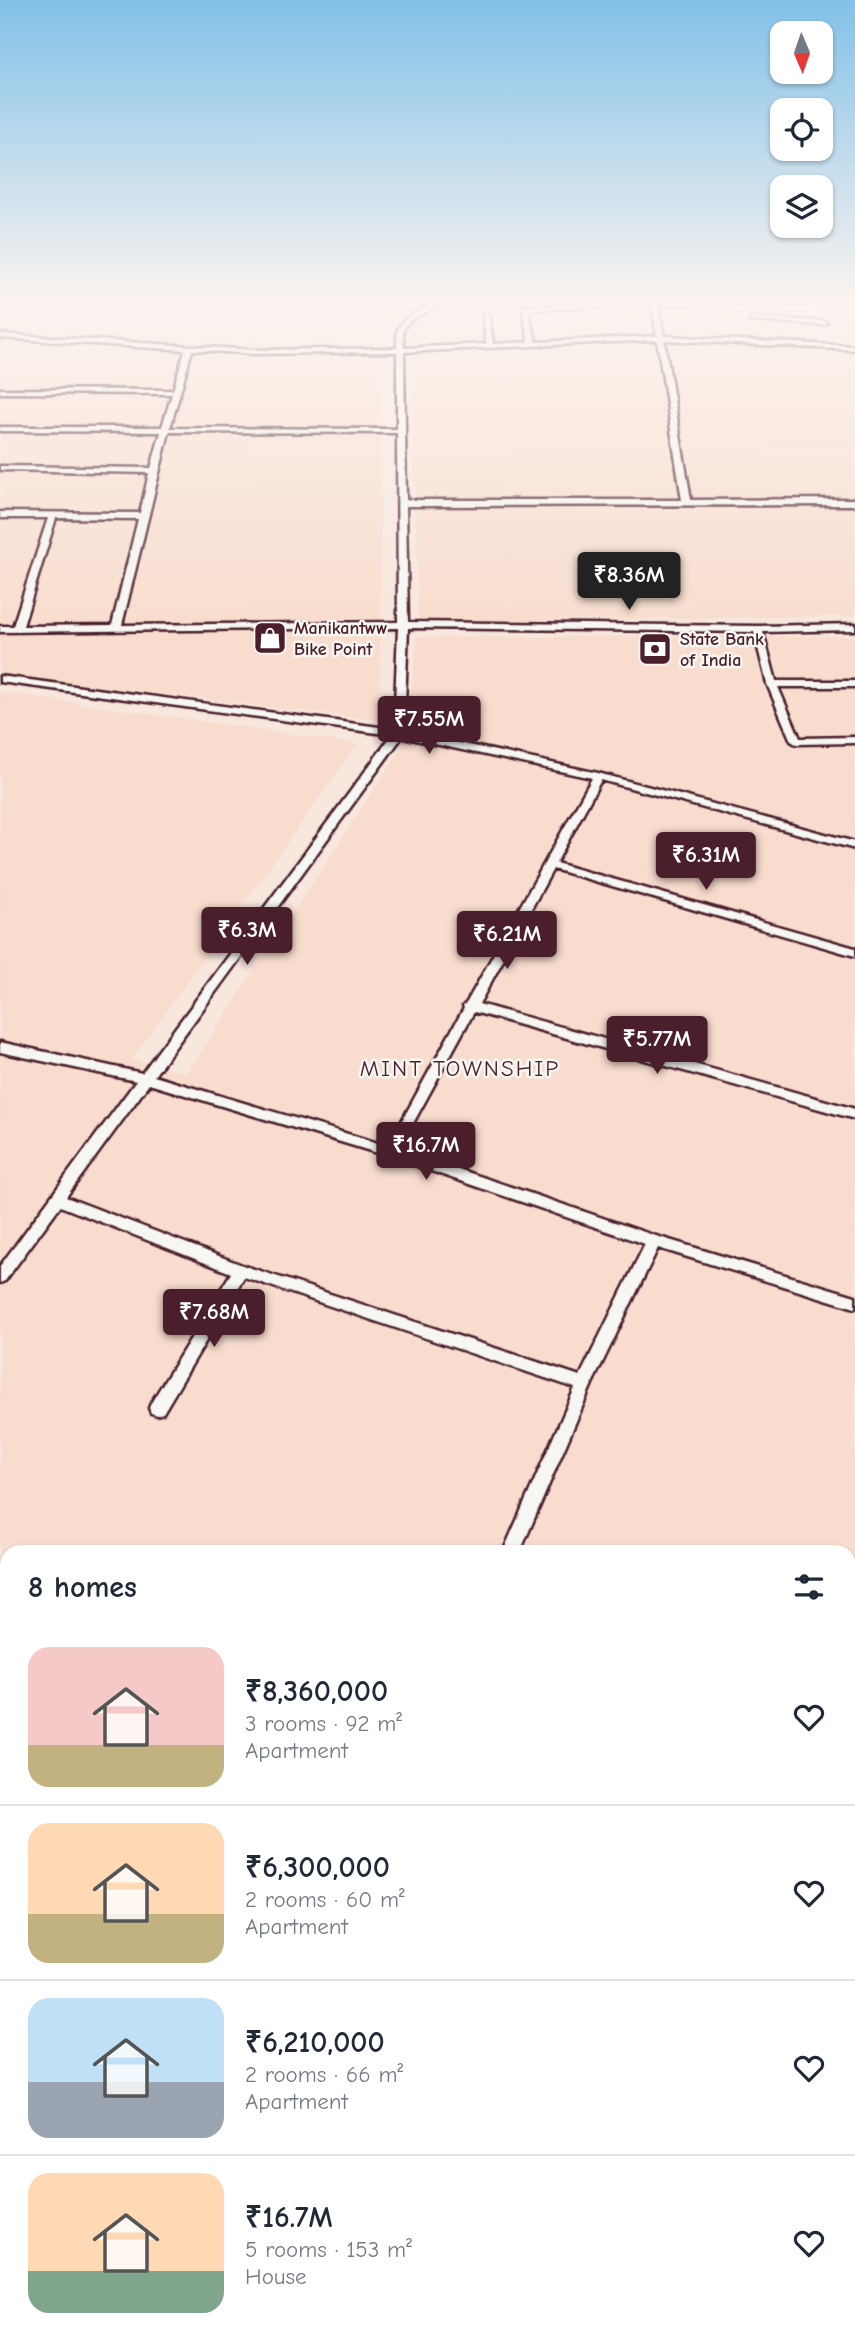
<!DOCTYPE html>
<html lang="en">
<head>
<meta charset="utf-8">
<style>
  :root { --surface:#fff; --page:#f2f2f3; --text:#1f2937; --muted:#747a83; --line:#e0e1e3; --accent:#4a1f2b }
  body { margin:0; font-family:"Comic Neue",sans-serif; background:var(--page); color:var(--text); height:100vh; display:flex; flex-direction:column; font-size:26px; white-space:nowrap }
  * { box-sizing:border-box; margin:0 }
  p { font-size:23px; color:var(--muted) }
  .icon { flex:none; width:38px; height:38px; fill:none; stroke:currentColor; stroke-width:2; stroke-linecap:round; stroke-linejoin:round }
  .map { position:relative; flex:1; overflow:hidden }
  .side { position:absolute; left:0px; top:1545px; width:856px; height:800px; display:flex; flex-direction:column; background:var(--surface); border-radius:21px 21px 0 0; box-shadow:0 2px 5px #0004 }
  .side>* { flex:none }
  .needle { width:46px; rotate:178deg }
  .tools { position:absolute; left:770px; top:21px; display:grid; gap:14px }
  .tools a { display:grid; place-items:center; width:63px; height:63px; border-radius:14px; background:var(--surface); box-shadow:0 2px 5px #0004; font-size:35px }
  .price { position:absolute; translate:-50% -60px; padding:0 16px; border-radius:7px; background:var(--accent); color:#fff; font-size:23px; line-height:46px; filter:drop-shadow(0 2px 4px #0008) }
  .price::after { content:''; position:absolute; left:50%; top:42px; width:21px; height:16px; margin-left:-10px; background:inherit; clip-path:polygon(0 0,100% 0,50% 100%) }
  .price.current { background:#222; color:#fff }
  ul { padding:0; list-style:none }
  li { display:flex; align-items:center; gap:21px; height:175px; padding:0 28px }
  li+li { border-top:2px solid var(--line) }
  li span { display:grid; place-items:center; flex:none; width:196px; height:140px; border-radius:21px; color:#555 }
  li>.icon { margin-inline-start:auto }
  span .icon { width:84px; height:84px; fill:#fffc; stroke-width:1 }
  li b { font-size:30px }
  h2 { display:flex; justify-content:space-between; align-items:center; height:84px; padding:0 28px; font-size:30px }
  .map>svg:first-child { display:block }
  .built { fill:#f8ddce }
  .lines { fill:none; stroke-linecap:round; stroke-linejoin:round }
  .minor-casing { stroke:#4a1f2b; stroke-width:5 }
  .minor { fill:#f6f6f2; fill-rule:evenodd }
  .labels { text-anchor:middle; stroke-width:5; stroke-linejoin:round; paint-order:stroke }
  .far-poi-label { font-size:18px; font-weight:bold; fill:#4a1f2b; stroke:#f6f6f2; text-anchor:start }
  .neighbourhood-label { font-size:23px; letter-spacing:2px; fill:#4a1f2b; stroke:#f6f6f2 }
</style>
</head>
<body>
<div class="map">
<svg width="855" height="2344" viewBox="0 0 855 2344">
  <rect width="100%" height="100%" fill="#f7e7dd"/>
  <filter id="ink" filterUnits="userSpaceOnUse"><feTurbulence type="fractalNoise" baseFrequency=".0143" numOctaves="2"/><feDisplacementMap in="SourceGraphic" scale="14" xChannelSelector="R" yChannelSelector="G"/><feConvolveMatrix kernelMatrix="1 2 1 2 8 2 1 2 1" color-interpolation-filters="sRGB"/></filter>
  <g filter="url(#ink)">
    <g class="built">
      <path d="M0 298H428L393 317 383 346 261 349 0 332Z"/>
      <path d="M463 298H804L823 349 855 351V616L418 622 411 321Z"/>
      <path d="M821 298H855V346L839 345Z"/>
      <path d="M0 341 246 358 381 357 380 720 0 675Z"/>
      <path d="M855 636V1889L849 1932V1552H7V2338H104L96 2344H0V692L358 744 132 1059 187 1073 403 746 418 637Z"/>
    </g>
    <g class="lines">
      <defs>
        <g id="minor">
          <path d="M444 298H451L410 320 403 330 404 348 486 344 483 314 486 312 489 314 493 344 529 342 522 307 651 301V298H657L658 301H817L819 304 658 305 664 336 855 346V350L664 340 691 500 855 499V505L406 506 408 622 758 626 855 624V630L763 632 776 681H855V687H778L800 738 855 737V743L796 744 791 741 767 684 754 632 408 628 404 731 598 773 855 842V849L601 780 556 863 855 948V956L553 869 479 1004 855 1109V1119L474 1012 399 1149 656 1236 855 1296V1308L658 1248 592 1384 520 1552H503L575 1388 244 1277 163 1413 157 1415 151 1413 149 1408 151 1403 231 1273 60 1206 5 1281 0 1283V1266L136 1081 0 1052V1042L142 1073 392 735 0 682V676L394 729 398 628 0 632V626H13L48 518H0V512L140 513 149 473 0 470V466L151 468 161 432 0 431V427H162L172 394 0 393V389L173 390 185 350 0 338V334L255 350 397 348V330L406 318ZM652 305 657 336 536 342 528 310ZM657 340 682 500H406L404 352ZM192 350 255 354 397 352V429L170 428ZM169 432 397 433 398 622 122 625ZM56 518 138 519 112 625 23 626ZM402 737 592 778 467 1002 463 1006 464 1008 388 1146 154 1076ZM149 1084 387 1156 645 1244 580 1376 245 1266 66 1197Z"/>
          <path d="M840 298H855V300H843Z"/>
          <path d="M751 318 824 321 827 323 824 325 749 321Z"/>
          <path d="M0 1741 7 1743V1762L0 1760Z"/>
        </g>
      </defs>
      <use href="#minor" class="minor-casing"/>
      <use href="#minor" class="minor"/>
    </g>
  </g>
  <linearGradient id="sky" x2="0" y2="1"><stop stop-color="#82c1e8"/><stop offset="0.48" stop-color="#fbf4f0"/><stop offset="1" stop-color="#fbf4f0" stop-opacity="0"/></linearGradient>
  <rect width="855" height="626" fill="url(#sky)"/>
  <defs>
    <symbol id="shop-square" viewBox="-11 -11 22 22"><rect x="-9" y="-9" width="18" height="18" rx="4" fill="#4a1f2b" stroke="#f6f6f2"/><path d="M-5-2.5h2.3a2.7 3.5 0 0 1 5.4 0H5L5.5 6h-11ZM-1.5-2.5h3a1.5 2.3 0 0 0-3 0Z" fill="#fff"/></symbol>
    <symbol id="bank-square" viewBox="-11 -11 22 22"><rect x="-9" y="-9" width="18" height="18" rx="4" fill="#4a1f2b" stroke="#f6f6f2"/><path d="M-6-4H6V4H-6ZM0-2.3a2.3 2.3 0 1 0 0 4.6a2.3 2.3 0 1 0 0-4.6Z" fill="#fff"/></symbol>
  </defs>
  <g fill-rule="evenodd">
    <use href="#shop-square" x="251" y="619" width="38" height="38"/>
    <use href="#bank-square" x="636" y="630" width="38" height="38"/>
  </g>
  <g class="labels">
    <g class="far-poi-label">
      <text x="294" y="634">Manikantww<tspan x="294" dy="21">Bike Point</tspan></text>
      <text x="680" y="645">State Bank<tspan x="680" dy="21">of India</tspan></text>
    </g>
    <g class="neighbourhood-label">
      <text x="460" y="1076">MINT TOWNSHIP</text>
    </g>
  </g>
</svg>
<div class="tools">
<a><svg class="needle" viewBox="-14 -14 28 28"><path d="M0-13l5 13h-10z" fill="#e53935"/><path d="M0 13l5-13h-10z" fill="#747a83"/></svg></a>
<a><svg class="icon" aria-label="locate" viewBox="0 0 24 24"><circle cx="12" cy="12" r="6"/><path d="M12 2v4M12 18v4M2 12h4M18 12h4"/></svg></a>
<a><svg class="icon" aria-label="layers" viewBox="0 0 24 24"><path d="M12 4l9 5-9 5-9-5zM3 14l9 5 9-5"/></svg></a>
</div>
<b class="price current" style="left:629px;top:612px">₹8.36M</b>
<b class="price" style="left:429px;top:756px">₹7.55M</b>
<b class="price" style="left:706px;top:892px">₹6.31M</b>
<b class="price" style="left:247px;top:967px">₹6.3M</b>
<b class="price" style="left:507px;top:971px">₹6.21M</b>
<b class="price" style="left:657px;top:1076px">₹5.77M</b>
<b class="price" style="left:426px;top:1182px">₹16.7M</b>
<b class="price" style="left:214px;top:1349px">₹7.68M</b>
<section class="side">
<h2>8 homes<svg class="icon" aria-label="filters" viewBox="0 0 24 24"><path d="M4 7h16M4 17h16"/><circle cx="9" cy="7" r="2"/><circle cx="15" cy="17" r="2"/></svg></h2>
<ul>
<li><span style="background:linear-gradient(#f6c9c9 70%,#c2b280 0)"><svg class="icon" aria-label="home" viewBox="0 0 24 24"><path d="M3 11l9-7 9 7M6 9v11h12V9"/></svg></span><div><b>₹8,360,000</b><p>3 rooms · 92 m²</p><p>Apartment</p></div><svg class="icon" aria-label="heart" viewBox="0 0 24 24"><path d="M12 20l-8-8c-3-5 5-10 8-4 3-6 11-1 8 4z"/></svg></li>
<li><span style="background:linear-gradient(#ffd9b3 65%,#c2b280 0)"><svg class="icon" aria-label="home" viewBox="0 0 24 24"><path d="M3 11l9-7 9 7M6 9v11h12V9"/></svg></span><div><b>₹6,300,000</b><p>2 rooms · 60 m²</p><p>Apartment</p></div><svg class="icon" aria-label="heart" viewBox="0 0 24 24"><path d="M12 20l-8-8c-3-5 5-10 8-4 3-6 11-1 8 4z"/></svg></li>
<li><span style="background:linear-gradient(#bfe0f5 60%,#9aa5b1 0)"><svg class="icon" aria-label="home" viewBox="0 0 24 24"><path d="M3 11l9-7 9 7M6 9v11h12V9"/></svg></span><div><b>₹6,210,000</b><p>2 rooms · 66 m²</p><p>Apartment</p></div><svg class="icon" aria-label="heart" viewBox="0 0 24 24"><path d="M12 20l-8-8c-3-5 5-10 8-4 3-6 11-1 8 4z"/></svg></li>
<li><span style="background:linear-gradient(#ffd9b3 70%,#7fa58c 0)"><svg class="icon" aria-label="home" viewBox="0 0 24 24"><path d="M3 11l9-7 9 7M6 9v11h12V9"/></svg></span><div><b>₹16.7M</b><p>5 rooms · 153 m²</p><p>House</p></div><svg class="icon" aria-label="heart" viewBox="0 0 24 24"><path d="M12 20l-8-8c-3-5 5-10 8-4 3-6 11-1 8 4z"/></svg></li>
</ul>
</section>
</div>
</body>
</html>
